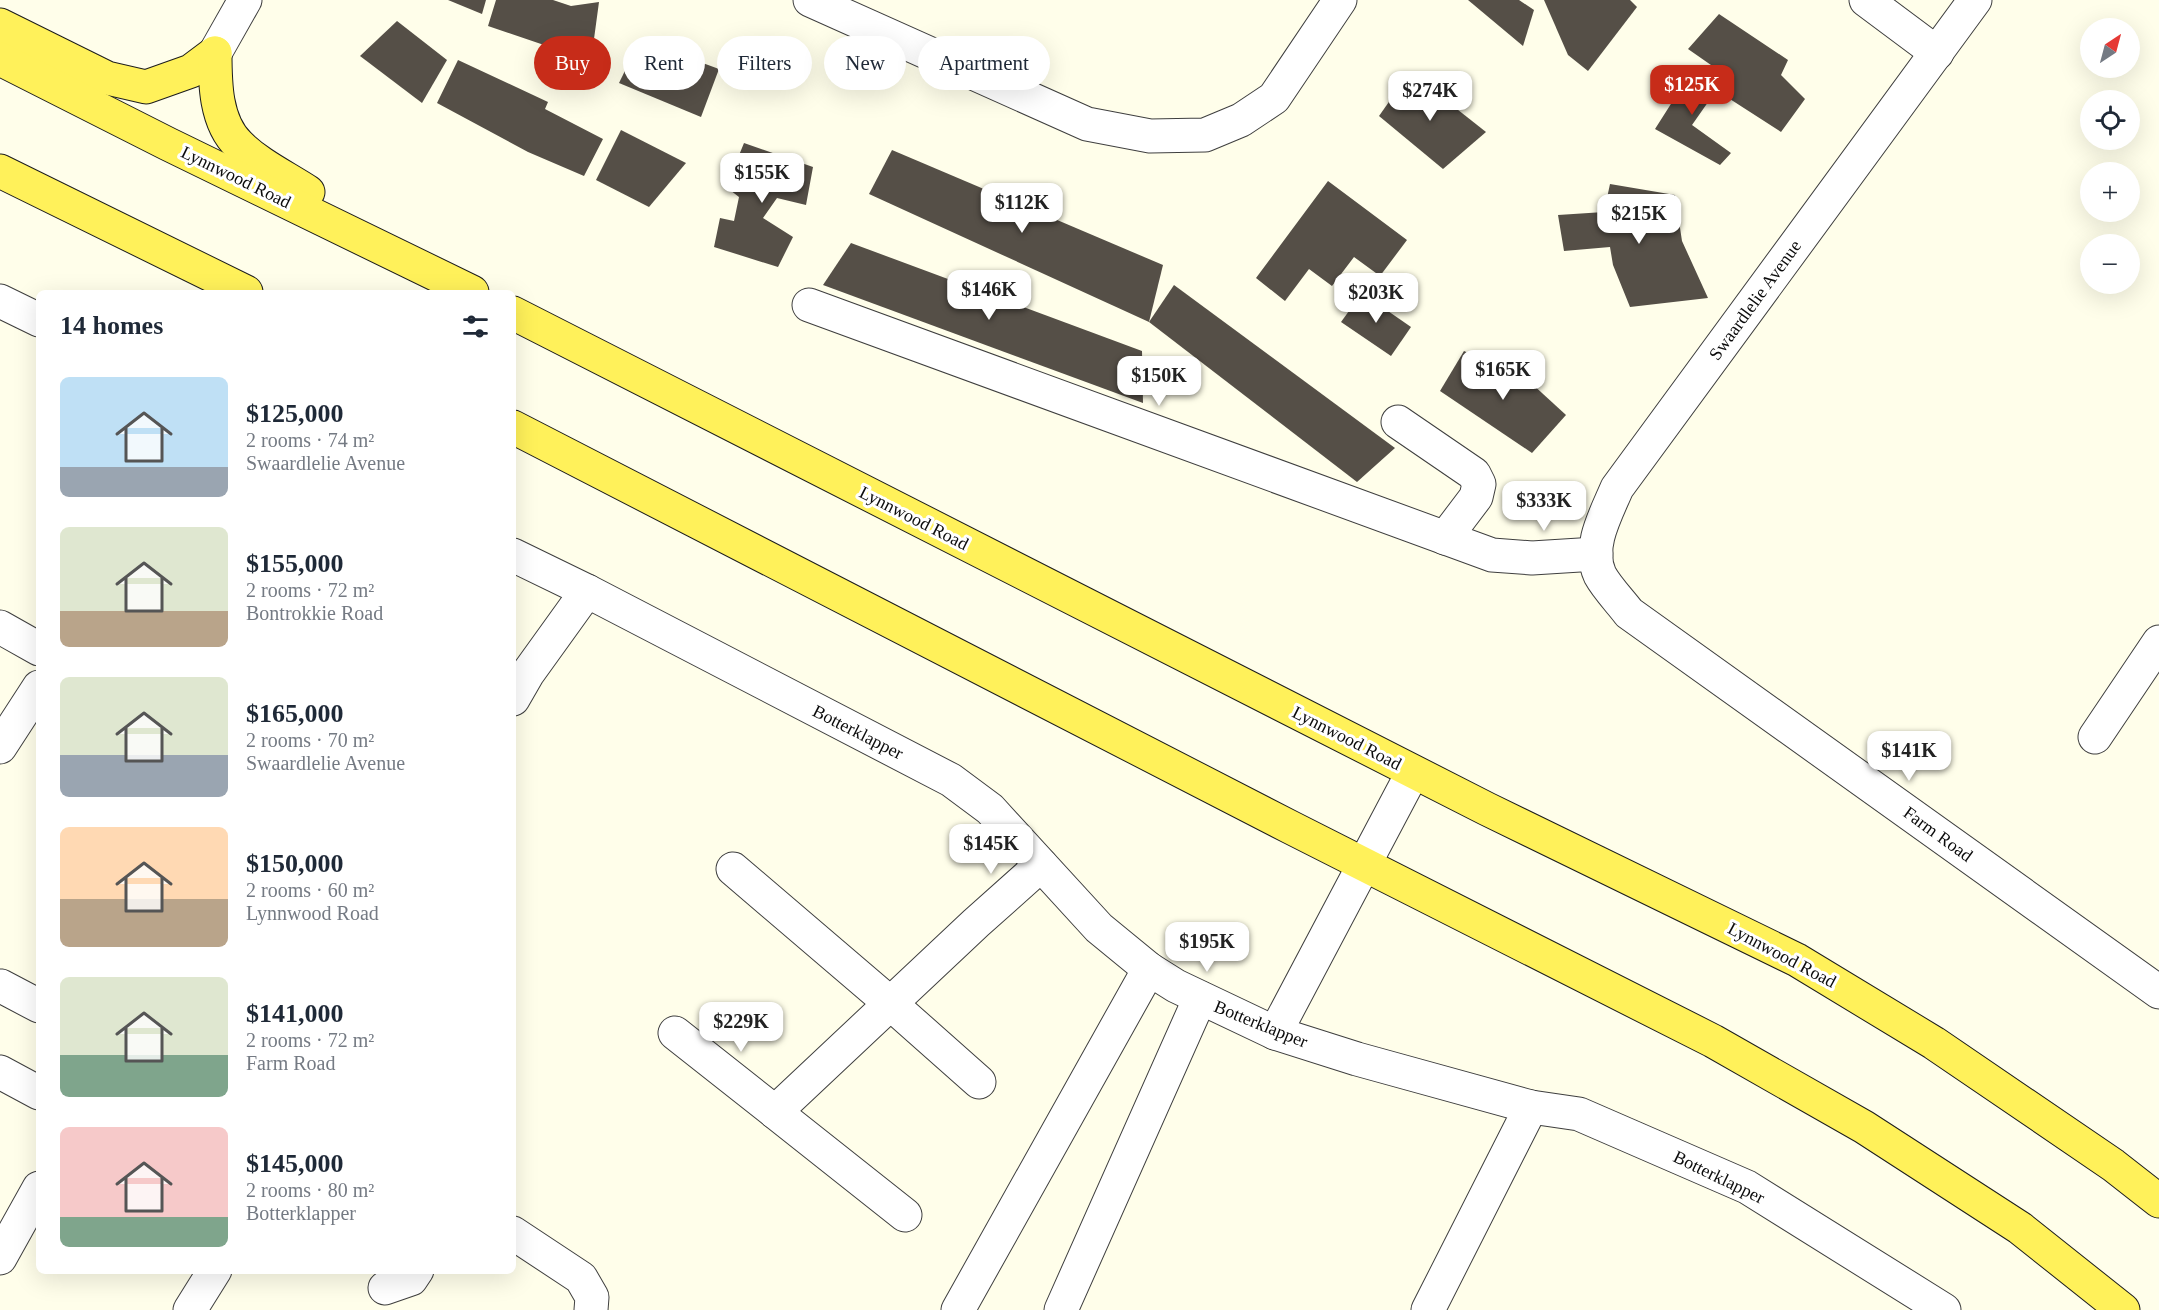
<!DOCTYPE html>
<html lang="en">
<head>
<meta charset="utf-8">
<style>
  :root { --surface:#fff; --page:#f2f2f3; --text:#1f2937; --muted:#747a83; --accent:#c72c19 }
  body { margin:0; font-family:"Times New Roman",serif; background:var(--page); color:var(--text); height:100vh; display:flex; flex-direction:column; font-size:22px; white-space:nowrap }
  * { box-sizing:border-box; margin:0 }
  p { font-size:20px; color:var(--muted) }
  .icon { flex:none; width:33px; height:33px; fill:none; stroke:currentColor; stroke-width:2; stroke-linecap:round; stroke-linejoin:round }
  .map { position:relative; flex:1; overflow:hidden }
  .drawer { position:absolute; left:36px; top:290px; width:480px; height:984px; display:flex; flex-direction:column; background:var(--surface); border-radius:9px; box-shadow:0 6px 24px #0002 }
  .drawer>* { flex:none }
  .hud { position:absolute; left:534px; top:36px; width:570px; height:54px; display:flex; gap:12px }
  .needle { width:39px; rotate:36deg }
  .buttons { position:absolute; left:2080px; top:18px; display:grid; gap:12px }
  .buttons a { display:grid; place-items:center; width:60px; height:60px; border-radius:50%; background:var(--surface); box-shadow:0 6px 24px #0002; font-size:30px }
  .price { position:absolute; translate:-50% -51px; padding:0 14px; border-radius:12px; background:#fff; color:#222; font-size:20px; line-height:39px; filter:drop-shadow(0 2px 3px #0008) }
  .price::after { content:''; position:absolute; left:50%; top:36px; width:18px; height:14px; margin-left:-9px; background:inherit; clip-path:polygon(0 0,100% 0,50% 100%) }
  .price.active { background:var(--accent); color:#fff }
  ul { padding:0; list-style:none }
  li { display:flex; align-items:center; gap:18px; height:150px; padding:0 24px }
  li span { display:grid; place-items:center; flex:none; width:168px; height:120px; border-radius:9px; color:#555 }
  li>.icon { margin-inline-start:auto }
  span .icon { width:72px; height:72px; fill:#fffc; stroke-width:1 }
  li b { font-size:26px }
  h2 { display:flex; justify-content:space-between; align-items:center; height:72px; padding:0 24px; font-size:26px }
  .pill { padding:0 21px; border-radius:27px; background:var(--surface); box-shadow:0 6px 24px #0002; font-size:21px; line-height:54px }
  .pill.active { background:var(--accent); color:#fff }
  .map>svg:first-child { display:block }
  .building { fill:#554f47 }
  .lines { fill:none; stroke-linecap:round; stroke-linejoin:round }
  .minor-casing { stroke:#3f3f3f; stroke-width:35 }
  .major-casing { stroke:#1d1d1d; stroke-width:35 }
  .minor { stroke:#fff; stroke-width:33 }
  .major { stroke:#fff15a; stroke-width:33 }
  .labels { text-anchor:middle; stroke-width:6; stroke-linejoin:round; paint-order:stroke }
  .street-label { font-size:18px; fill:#0c0c0c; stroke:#fff }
</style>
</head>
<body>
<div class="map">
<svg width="2159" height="1310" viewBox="0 0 2159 1310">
  <rect width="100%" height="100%" fill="#fffeea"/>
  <g class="building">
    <path d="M448 0H486L482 14Z"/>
    <path d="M496 0H553L571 6 599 2 591 61 488 26Z"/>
    <path d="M1468 0H1519L1534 10 1523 46Z"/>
    <path d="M1544 0H1630L1637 7 1588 71 1568 55Z"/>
    <path d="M1719 14 1788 60 1781 75 1805 99 1781 132 1719 92 1721 72 1688 49Z"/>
    <path d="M397 21 447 60 422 103 360 56Z"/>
    <path d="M640 40 719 69 701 117 619 83Z"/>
    <path d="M458 60 548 102 545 109 603 139 584 176 528 152 437 103Z"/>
    <path d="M1694 67 1720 85 1692 125 1731 153 1720 165 1655 129 1676 96 1680 80Z"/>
    <path d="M1410 72 1486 132 1443 169 1379 116Z"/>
    <path d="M621 130 686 163 649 207 596 180Z"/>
    <path d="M744 143 813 167 806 205 777 198 763 218 793 237 778 267 714 247 720 218 734 221 739 197 726 187Z"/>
    <path d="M892 150 1163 265 1149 322 869 194Z"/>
    <path d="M1328 181 1407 240 1380 276 1354 257 1332 286 1309 269 1285 301 1256 278Z"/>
    <path d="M1610 184 1675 195 1682 241 1708 298 1630 307 1613 265 1610 247 1564 251 1558 215 1604 212Z"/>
    <path d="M851 243 1142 351 1143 403 823 285Z"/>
    <path d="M1174 285 1395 448 1357 482 1149 322Z"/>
    <path d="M1362 293 1411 327 1391 356 1341 322Z"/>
    <path d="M1464 351 1530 382 1566 415 1532 453 1440 391Z"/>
  </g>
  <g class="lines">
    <defs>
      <g id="minor">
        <path d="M810 0 1087 124 1150 136 1205 135 1241 120 1274 98 1340 0"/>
        <path d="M1866 0 1937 53"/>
        <path d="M1975 0 1617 488C1606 514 1587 547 1600 575 1607 588 1620 601 1629 613L2159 992"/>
        <path d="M215 53 245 0"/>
        <path d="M0 301 39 320"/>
        <path d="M809 305 1492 555 1532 558 1596 554"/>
        <path d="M1398 422 1474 474 1479 484 1476 497 1445 538"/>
        <path d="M513 555 587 591 951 780 990 809 1099 928 1149 969 1176 986 1275 1033 1357 1059 1531 1107 1579 1114 1747 1187 1944 1310"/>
        <path d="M0 627 39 649"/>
        <path d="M513 699 528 673 587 591"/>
        <path d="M2095 737 2159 642"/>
        <path d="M0 747 39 687"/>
        <path d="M733 869 891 1004 979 1082"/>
        <path d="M1 986 39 1006"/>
        <path d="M675 1033 775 1112"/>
        <path d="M1275 1033 1413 772"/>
        <path d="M0 1072 39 1093"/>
        <path d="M905 1215 775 1112 976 923 1041 865"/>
        <path d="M513 1233 581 1278 592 1297 591 1310"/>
        <path d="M0 1258 39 1188"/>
        <path d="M385 1288 411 1279 417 1270"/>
        <path d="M190 1310 215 1270"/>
        <path d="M958 1310 1149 969"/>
        <path d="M1061 1310 1200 998"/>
        <path d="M1428 1310 1531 1107"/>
      </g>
      <g id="major">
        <path d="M0 25 107 78 146 87 191 71 215 53"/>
        <path d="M215 53C215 82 215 122 239 145 258 164 285 177 308 192"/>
        <path d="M0 59 168 144 472 292"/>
        <path d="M0 171 246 292"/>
        <path d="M513 313 1487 809 1797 960 1934 1043 2113 1165 2159 1201"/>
        <path d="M513 427 1290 827 1713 1041 1864 1127 2020 1228 2123 1310"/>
      </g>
    </defs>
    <use href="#minor" class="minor-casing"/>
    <use href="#major" class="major-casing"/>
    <use href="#minor" class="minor"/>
    <use href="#major" class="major"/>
  </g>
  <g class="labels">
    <g class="street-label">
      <text transform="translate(236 177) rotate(26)" y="6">Lynnwood Road</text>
      <text transform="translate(1755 300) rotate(-54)" y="6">Swaardlelie Avenue</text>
      <text transform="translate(914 518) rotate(27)" y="6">Lynnwood Road</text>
      <text transform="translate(858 732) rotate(27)" y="6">Botterklapper</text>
      <text transform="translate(1347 738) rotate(27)" y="6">Lynnwood Road</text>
      <text transform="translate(1938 834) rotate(36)" y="6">Farm Road</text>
      <text transform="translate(1782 955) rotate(28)" y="6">Lynnwood Road</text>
      <text transform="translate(1261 1024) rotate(22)" y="6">Botterklapper</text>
      <text transform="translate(1719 1177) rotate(26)" y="6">Botterklapper</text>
    </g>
  </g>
</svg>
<div class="buttons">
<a><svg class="needle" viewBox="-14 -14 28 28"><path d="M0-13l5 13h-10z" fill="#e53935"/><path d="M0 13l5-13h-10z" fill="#747a83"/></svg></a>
<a><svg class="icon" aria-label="locate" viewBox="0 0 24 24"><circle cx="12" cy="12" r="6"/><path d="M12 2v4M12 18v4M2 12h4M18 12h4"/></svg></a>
<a>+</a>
<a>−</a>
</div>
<b class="price active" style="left:1692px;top:116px">$125K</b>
<b class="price" style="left:1430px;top:122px">$274K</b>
<b class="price" style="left:762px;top:204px">$155K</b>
<b class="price" style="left:1022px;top:234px">$112K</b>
<b class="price" style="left:1639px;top:245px">$215K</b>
<b class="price" style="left:989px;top:321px">$146K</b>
<b class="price" style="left:1376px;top:324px">$203K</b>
<b class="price" style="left:1503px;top:401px">$165K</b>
<b class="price" style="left:1159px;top:407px">$150K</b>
<b class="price" style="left:1544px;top:532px">$333K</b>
<b class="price" style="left:1909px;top:782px">$141K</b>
<b class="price" style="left:991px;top:875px">$145K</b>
<b class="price" style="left:1207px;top:973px">$195K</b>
<b class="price" style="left:741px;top:1053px">$229K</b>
<div class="hud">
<a class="pill active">Buy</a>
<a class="pill">Rent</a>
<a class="pill">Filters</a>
<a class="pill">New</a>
<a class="pill">Apartment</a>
</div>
<section class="drawer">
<h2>14 homes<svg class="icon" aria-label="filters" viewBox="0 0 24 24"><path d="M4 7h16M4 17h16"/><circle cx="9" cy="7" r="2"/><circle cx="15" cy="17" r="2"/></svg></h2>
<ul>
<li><span style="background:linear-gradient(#bfe0f5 75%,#9aa5b1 0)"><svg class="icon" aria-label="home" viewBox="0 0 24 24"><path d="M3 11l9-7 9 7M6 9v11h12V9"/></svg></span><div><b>$125,000</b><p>2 rooms · 74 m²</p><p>Swaardlelie Avenue</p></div></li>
<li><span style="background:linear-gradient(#dfe7d0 70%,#b9a48a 0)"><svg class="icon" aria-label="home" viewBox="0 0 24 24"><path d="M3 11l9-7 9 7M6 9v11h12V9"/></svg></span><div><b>$155,000</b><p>2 rooms · 72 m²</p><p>Bontrokkie Road</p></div></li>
<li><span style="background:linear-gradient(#dfe7d0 65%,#9aa5b1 0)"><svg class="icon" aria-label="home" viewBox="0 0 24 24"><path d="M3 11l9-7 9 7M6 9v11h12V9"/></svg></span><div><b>$165,000</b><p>2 rooms · 70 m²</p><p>Swaardlelie Avenue</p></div></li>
<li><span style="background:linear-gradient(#ffd9b3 60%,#b9a48a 0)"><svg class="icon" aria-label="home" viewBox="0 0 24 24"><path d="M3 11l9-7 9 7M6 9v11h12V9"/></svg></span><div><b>$150,000</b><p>2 rooms · 60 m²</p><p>Lynnwood Road</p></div></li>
<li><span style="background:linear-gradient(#dfe7d0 65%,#7fa58c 0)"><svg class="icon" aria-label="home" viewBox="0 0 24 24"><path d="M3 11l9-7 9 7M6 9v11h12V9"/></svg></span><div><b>$141,000</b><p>2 rooms · 72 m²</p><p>Farm Road</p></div></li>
<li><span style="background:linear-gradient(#f6c9c9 75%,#7fa58c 0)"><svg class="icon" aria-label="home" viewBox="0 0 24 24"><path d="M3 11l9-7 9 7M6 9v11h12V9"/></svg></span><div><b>$145,000</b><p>2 rooms · 80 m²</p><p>Botterklapper</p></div></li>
</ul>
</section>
</div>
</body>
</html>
